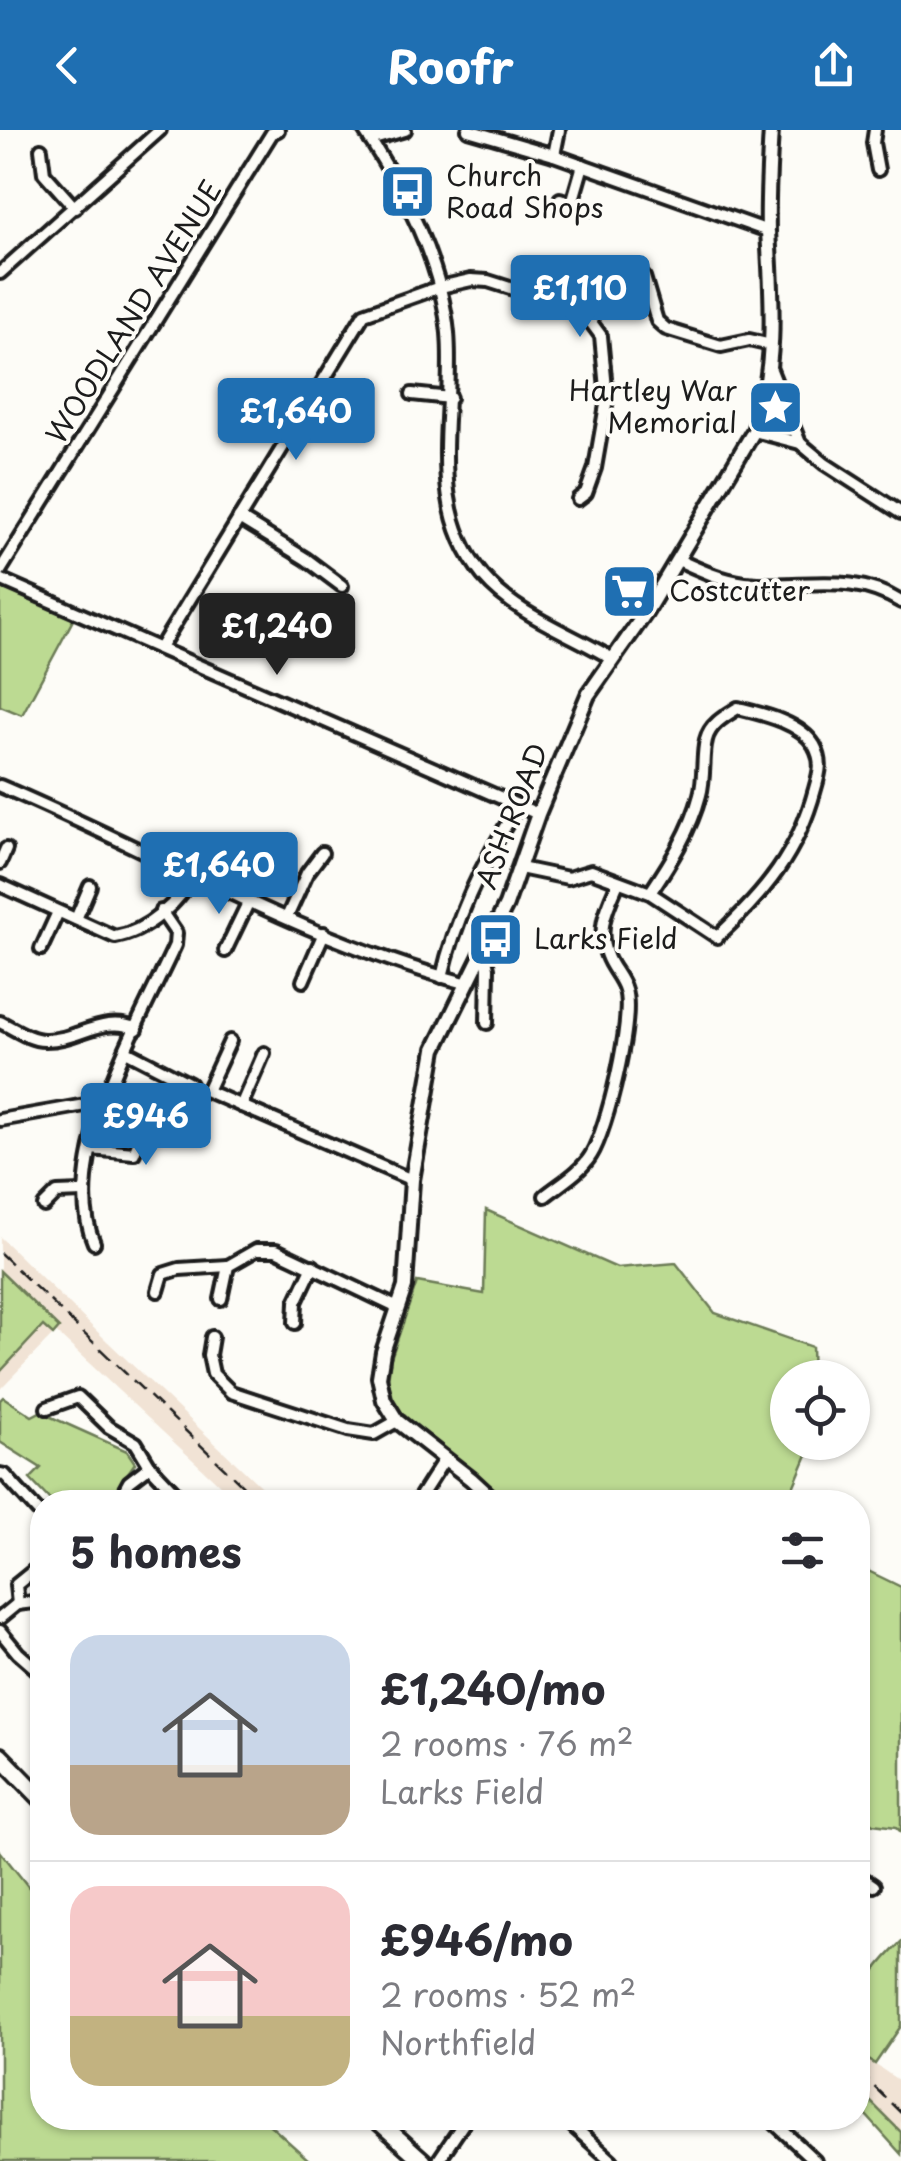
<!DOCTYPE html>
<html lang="en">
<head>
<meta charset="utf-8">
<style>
  :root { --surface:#fff; --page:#f7f7f7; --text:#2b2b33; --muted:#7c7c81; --line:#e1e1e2; --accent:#1f6fb2 }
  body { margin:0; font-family:"Playpen Sans",sans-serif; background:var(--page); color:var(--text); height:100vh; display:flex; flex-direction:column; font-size:38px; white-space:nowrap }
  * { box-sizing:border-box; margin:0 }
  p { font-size:32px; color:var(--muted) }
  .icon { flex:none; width:55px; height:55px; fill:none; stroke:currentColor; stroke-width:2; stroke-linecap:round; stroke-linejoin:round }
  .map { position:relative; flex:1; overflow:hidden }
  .drawer { position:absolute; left:30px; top:1360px; width:840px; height:640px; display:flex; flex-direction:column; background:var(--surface); border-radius:40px; box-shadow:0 2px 8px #0004 }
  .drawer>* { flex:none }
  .buttons { position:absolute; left:770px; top:1230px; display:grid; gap:20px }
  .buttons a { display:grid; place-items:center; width:100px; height:100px; border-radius:50%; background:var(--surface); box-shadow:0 2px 8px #0004; font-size:50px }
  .price { position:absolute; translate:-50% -85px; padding:0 22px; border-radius:10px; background:var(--accent); color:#fff; font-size:32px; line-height:65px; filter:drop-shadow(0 2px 5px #0008) }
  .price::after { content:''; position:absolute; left:50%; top:60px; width:30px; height:22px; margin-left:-15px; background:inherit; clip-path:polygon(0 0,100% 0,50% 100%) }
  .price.selected { background:#222; color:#fff }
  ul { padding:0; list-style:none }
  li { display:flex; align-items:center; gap:30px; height:250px; padding:0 40px }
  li+li { border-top:2px solid var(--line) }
  li span { display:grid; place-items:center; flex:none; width:280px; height:200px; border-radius:30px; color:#555 }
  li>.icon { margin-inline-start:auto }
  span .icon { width:120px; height:120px; fill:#fffc; stroke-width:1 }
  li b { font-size:42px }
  h2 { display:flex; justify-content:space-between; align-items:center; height:120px; padding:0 40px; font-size:42px }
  header { display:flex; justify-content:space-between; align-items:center; height:130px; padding:0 40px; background:var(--accent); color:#fff; font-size:45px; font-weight:700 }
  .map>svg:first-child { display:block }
  .built { fill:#f1e3d5 }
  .green { fill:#bcda92; stroke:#6c7b57; stroke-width:2.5 }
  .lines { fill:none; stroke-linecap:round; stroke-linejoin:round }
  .minor-casing { stroke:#1c1c1c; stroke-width:18 }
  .tertiary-casing { stroke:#1c1c1c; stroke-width:20 }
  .secondary-casing { stroke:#1c1c1c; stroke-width:22 }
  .minor { stroke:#fdfcf7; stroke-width:10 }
  .tertiary { stroke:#fdfcf7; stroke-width:12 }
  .secondary { stroke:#fdfcf7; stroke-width:15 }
  .rail { stroke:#1c1c1c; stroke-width:2.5; stroke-dasharray:15 8; stroke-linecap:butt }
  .labels { text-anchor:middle; stroke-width:8; stroke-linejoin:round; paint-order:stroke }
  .poi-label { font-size:28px; fill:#1c1c1c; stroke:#fdfcf7; text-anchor:start }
  .street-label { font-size:28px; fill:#1c1c1c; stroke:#fdfcf7 }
</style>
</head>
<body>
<header><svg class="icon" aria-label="back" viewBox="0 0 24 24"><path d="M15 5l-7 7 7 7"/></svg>Roofr<svg class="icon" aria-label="share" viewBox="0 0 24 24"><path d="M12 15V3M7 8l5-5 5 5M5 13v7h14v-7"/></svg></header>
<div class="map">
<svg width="901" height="2031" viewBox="0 0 901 2031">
  <rect width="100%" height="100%" fill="#fdfcf7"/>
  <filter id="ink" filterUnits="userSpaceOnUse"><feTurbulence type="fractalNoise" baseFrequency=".01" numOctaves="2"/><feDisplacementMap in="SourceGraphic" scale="20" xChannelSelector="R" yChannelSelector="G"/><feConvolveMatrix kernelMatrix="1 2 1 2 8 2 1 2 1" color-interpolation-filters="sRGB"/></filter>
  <g filter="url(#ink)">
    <g class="built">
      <path d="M0 1107 107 1211 277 1372H238L0 1150Z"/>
      <path d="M0 1155 53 1205 0 1259Z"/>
      <path d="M858 1923 901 1952V2024L858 1976Z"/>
    </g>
    <g class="green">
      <path d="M0 457 74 488 22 585 0 576Z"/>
      <path d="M486 1080 617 1138 676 1133 715 1183 812 1217 813 1247 788 1248V1312L812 1313 787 1372H508L411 1292 395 1275 388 1250 391 1228 417 1152 484 1164Z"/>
      <path d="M0 1141 59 1198 53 1205 43 1196 0 1242Z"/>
      <path d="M3 1267 32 1286 40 1282 127 1321 135 1333 107 1372H52L30 1349 41 1338 0 1312V1270Z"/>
      <path d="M858 1436 901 1457V1702L896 1697 873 1694 858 1683Z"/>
      <path d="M0 1721 42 1774V1988H262L310 2031H0Z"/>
      <path d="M901 1812V1896L875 1934 858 1923C857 1866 860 1853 901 1812Z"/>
      <path d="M858 1959 901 2002V2024L858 1976Z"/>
    </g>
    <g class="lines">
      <defs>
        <g id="minor">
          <path d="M364 0C403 60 441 130 448 203 455 287 424 374 483 446 516 485 568 502 611 528"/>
          <path d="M468 0 554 25 768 101"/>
          <path d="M875 0 873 13 878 40"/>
          <path d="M370 10 405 0"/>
          <path d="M41 19 44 43 75 78"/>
          <path d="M554 25 559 0"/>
          <path d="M560 69 589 79"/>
          <path d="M572 73 583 35"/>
          <path d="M0 143 160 0"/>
          <path d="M644 147 657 191 666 199 721 216 749 210 771 215"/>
          <path d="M771 240 800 313"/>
          <path d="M412 264 450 268"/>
          <path d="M754 301 800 313 825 334 901 383"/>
          <path d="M239 388 306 429 342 456"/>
          <path d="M678 430C700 440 721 450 745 453 800 460 850 440 901 472"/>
          <path d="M0 441 272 3 278 0"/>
          <path d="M0 449 538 684"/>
          <path d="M160 518 364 184 440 157 471 150 488 151 542 168 587 187 601 206 607 269 595 338 586 363 578 369"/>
          <path d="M0 656C154 721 303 810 465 853"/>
          <path d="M0 733 6 719"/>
          <path d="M520 738 568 748 591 741 650 763 717 807C765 763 798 723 815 659 820 642 823 631 814 615 800 592 762 584 738 578 725 586 710 594 706 610 702 626 705 647 700 665 691 700 670 733 650 763"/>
          <path d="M0 755 115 807C146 802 181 772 193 744"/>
          <path d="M287 787 307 743 322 723"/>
          <path d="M76 789 90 756"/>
          <path d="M41 819 58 782"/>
          <path d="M484 819 488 838 487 893"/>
          <path d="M225 821 249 771"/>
          <path d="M442 847C456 785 484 729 518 676"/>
          <path d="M303 851 324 803"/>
          <path d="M0 892C13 898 29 910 44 910 78 911 102 884 137 899"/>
          <path d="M230 911 207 961 412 1050"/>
          <path d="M126 921 190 954"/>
          <path d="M241 976 264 923"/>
          <path d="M0 990 85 975 102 976"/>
          <path d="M91 1019 134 1023 151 979"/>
          <path d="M545 1066C560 1054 581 1042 591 1025 607 1000 634 888 625 860 622 848 611 838 607 826 596 799 607 778 618 753"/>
          <path d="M44 1076 57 1063 83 1062"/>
          <path d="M94 1113C58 1030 140 892 175 815L176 803 161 781"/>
          <path d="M158 1161 163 1144 179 1139 228 1136"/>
          <path d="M221 1169 228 1136 256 1120H276L398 1178"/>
          <path d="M295 1193 296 1172 313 1136"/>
          <path d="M212 1207 209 1225 213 1244 231 1262 348 1300 374 1304 397 1291"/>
          <path d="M47 1278 78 1267 109 1297 136 1313 150 1336 184 1372"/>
          <path d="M0 1344 5 1345 42 1386"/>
          <path d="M118 1372 129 1352 150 1336"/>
          <path d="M417 1372 445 1328"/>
          <path d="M18 1474 16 1455 42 1434"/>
          <path d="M0 1488 17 1474 34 1472 42 1463"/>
          <path d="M0 1501 18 1523 42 1544"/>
          <path d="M858 1745 874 1756"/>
          <path d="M564 1988 612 2031"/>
          <path d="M769 1988 815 2031"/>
          <path d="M438 2031 467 1988"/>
        </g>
        <path id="tertiary" d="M496 1372 471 1349 397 1291 384 1270 379 1247 383 1222 405 1157 412 1050 435 919 506 775 538 684 588 565 646 482 754 301C778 236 772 170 768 101 767 67 769 34 771 0"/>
        <g id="secondary">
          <path d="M0 1626 42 1669"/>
          <path d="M375 1988 423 2031"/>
        </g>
      </defs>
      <use href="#minor" class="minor-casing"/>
      <use href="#tertiary" class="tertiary-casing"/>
      <use href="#secondary" class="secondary-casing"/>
      <use href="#minor" class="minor"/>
      <use href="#tertiary" class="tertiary"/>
      <use href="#secondary" class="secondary"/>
      <g class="rail">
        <path d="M0 1123 260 1372"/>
        <path d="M858 1941 901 1983"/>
      </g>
    </g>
  </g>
  <defs>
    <symbol id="bus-square" viewBox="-11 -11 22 22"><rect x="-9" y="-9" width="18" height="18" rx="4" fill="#1f6fb2" stroke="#fdfcf7"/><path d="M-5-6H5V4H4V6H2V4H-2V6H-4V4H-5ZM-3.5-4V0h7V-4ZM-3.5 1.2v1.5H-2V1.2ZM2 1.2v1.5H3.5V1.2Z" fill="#fff"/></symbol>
    <symbol id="sight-square" viewBox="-11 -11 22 22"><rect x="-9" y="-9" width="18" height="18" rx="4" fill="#1f6fb2" stroke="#fdfcf7"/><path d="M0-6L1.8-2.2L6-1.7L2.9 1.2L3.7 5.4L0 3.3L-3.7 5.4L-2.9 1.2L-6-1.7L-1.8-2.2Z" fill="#fff"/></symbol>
    <symbol id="supermarket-square" viewBox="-11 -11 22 22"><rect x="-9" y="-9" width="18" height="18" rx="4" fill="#1f6fb2" stroke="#fdfcf7"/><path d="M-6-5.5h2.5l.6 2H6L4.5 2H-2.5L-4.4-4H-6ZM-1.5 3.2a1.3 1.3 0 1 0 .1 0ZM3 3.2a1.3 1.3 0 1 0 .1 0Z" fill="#fff"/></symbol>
  </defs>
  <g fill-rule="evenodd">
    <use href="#bus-square" x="376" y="30" width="63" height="63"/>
    <use href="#sight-square" x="744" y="246" width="63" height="63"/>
    <use href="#supermarket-square" x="598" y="430" width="63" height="63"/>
    <use href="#bus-square" x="464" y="778" width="63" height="63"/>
  </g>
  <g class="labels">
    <g class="poi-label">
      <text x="446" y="56">Church<tspan x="446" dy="32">Road Shops</tspan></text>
      <text x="737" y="271" text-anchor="end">Hartley War<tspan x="737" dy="32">Memorial</tspan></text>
      <text x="669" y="471">Costcutter</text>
      <text x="534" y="819">Larks Field</text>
    </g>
    <g class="street-label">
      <text transform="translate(134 182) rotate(-58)" y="10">WOODLAND AVENUE</text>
      <text transform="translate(512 686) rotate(-69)" y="10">ASH ROAD</text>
    </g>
  </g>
</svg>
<div class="buttons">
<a><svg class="icon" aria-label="locate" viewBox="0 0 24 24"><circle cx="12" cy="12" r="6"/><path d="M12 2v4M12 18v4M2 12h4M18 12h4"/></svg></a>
</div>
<b class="price" style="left:580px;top:210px">£1,110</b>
<b class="price" style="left:296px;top:333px">£1,640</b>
<b class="price selected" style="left:277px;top:548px">£1,240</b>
<b class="price" style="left:219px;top:787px">£1,640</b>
<b class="price" style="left:146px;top:1038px">£946</b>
<section class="drawer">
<h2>5 homes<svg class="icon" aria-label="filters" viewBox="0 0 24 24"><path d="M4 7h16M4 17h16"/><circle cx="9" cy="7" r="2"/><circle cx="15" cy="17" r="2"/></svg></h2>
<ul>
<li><span style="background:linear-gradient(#c9d6e8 65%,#b9a48a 0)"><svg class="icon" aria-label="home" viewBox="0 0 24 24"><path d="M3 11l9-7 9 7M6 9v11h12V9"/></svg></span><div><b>£1,240/mo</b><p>2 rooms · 76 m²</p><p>Larks Field</p></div></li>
<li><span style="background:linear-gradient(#f6c9c9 65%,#c2b280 0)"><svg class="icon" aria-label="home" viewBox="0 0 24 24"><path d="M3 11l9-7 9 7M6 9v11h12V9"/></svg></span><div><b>£946/mo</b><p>2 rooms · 52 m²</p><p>Northfield</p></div></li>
</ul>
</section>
</div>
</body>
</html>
